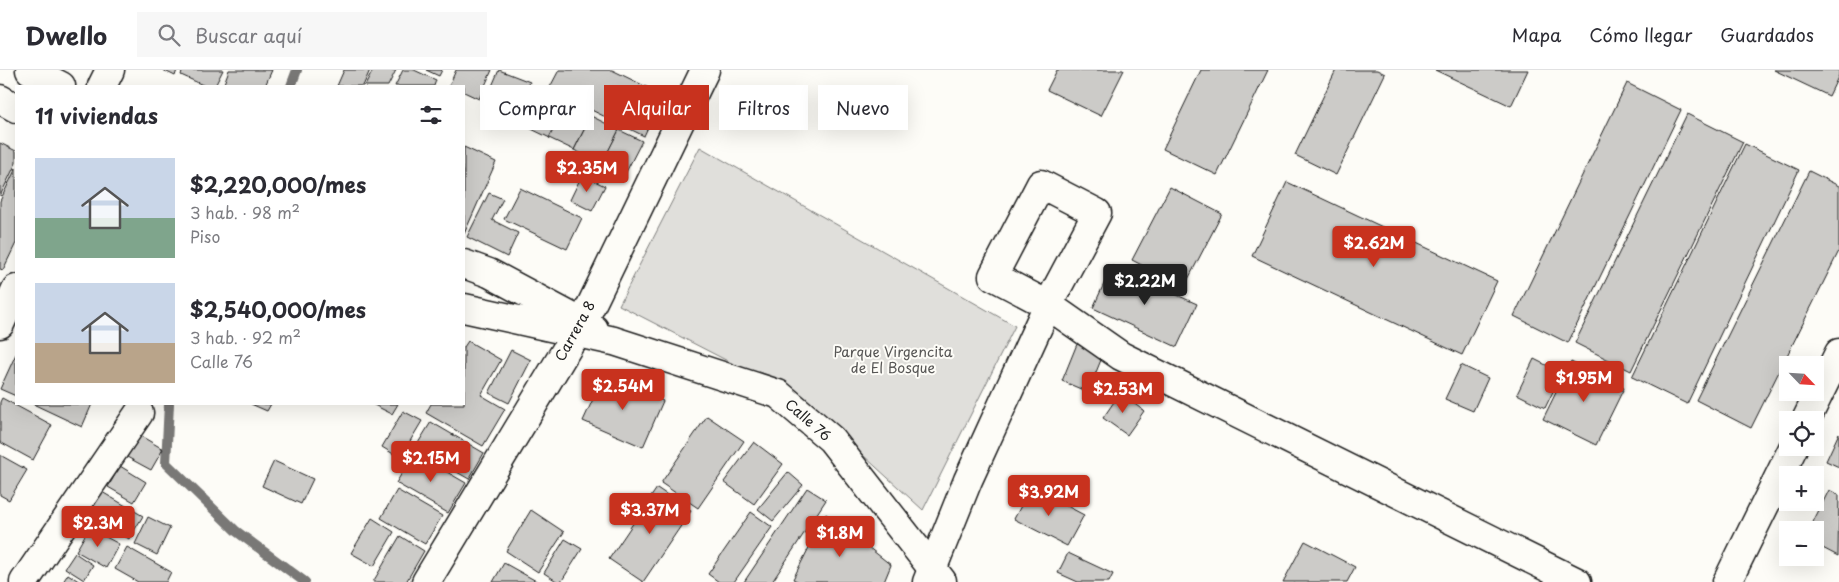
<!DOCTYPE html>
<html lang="es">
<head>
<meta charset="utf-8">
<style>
  :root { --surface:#fff; --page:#f7f7f7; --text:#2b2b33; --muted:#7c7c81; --line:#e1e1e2; --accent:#c8321e }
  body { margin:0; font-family:"Playpen Sans",sans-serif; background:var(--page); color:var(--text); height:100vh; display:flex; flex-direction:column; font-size:19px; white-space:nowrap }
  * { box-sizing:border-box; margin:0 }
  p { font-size:16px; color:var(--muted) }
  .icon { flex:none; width:28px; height:28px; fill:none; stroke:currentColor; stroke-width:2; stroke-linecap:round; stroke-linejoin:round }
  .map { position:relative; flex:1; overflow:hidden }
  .sheet { position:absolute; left:15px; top:15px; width:450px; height:320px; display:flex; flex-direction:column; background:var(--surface); border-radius:0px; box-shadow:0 5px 20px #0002 }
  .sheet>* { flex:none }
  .hud { position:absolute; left:480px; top:15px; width:475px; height:45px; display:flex; gap:10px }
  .needle { width:32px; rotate:115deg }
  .fabs { position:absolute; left:1779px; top:286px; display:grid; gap:10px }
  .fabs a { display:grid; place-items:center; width:45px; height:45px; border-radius:0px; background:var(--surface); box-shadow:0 5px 20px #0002; font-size:25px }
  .price { position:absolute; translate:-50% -42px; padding:0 11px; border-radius:5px; background:var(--accent); color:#fff; font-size:16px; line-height:32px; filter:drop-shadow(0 1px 2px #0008) }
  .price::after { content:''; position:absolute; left:50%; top:30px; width:15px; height:11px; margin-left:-8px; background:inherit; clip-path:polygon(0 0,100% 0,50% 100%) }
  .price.active { background:#222; color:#fff }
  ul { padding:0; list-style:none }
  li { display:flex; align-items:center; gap:15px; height:125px; padding:0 20px }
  li span { display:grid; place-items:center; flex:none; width:140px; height:100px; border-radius:0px; color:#555 }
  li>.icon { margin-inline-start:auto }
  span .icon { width:60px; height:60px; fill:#fffc; stroke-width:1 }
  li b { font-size:21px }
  h2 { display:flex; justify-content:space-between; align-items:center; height:60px; padding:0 20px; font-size:21px }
  .chip { padding:0 18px; border-radius:0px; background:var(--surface); box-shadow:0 5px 20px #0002; font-size:18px; line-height:45px }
  .chip.active { background:var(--accent); color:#fff }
  header { display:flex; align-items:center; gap:30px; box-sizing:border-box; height:70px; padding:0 25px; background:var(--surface); border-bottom:1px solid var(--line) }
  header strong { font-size:24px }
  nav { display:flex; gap:28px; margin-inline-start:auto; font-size:18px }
  .search { width:350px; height:45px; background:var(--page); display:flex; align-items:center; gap:12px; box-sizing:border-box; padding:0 18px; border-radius:0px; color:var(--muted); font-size:19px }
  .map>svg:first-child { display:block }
  .green { fill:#e0dfdb; stroke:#7e7e7c }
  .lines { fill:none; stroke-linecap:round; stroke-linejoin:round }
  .stream { stroke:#797876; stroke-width:10 }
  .building { fill:#cccbc8; stroke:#1c1c1c }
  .minor-casing { stroke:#1c1c1c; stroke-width:31 }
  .minor { stroke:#fdfcf7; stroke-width:28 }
  .labels { text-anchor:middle; stroke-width:4; stroke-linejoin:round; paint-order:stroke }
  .street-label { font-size:14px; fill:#1c1c1c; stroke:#fdfcf7 }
  .park-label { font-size:14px; fill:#575655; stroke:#fdfcf7 }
</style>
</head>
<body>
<header>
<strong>Dwello</strong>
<div class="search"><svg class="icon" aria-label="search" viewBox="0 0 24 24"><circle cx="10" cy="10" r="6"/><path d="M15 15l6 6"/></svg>Buscar aquí</div>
<nav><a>Mapa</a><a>Cómo llegar</a><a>Guardados</a></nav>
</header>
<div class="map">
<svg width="1839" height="512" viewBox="0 0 1839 512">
  <rect width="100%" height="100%" fill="#fdfcf7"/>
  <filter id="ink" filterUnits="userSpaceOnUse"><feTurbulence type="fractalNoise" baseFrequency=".02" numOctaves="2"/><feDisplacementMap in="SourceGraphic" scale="10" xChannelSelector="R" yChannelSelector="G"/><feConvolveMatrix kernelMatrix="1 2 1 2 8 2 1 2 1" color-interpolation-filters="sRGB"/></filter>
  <g filter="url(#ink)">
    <path class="green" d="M700 77 1015 256 923 440 840 364 782 319 619 235Z"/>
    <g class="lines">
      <g class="stream">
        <path d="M291 16 297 0"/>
        <path d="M169 334 166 393 236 461 305 512"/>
      </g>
    </g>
    <g class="building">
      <path d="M163 0H177L175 6Z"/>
      <path d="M183 0H223L215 16H205L181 5Z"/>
      <path d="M229 0H272L265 16H223Z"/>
      <path d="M344 0H370L363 16H337Z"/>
      <path d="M373 0H396L388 16H365Z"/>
      <path d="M403 0H414L436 10 434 16H395Z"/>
      <path d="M426 0H442L439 6Z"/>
      <path d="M456 0H492L479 29 464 22V16H449Z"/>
      <path d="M499 0 530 12 511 53 482 39Z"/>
      <path d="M559 0H612L663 25 644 66 549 19Z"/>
      <path d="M1057 0H1124L1101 46 1047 20Z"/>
      <path d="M1201 0H1268L1217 105 1163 79Z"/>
      <path d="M1336 0H1377L1385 4 1336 105 1295 85Z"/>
      <path d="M1435 0H1528L1511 36Z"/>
      <path d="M1774 0H1839V5L1829 26Z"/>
      <path d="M1627 13 1681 40 1568 273 1514 246Z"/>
      <path d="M536 19 566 34 550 68 519 53Z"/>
      <path d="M566 34 591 46 574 80 549 68Z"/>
      <path d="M1687 44 1743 72 1631 301 1575 273Z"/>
      <path d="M591 46 619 60 602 94 574 80Z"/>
      <path d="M619 60 642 71 624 106 601 95Z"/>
      <path d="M0 73 16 81V93L0 126Z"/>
      <path d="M1745 74 1799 100 1687 334 1632 307Z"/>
      <path d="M464 77 496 92 464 164Z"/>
      <path d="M16 98V173L3 200 0 199V131Z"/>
      <path d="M1809 101 1839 116V181L1751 358 1696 330Z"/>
      <path d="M582 105 605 116 592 141 570 130Z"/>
      <path d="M1287 112 1497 211 1462 285 1252 186Z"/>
      <path d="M1170 117 1222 144 1184 217 1132 190Z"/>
      <path d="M520 118 582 148 567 179 504 149Z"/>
      <path d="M489 123 503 129 492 150 518 163 507 187 467 167Z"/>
      <path d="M1112 196 1197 234 1177 277 1093 238Z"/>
      <path d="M468 271 501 290 481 325 505 339 483 376 426 343 431 334H464V277Z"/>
      <path d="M1077 274 1103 285 1088 322 1062 311Z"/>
      <path d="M511 280 531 290 509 333 489 323Z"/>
      <path d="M16 284V326L0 319Z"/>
      <path d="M1534 289 1562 303 1545 338 1517 324Z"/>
      <path d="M1571 292 1624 318 1596 375 1543 349Z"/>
      <path d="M1461 295 1488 308 1473 341 1445 329Z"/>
      <path d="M604 305 663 331 643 377 583 351Z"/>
      <path d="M1120 323 1144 341 1127 365 1103 348Z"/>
      <path d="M2 328 52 355 33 390 0 372V332Z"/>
      <path d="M33 334H92L82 357Z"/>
      <path d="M251 334H271L267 341Z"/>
      <path d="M372 334H398L392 344Z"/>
      <path d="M403 341 422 351 400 388 382 377Z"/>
      <path d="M707 346 744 371 698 438 661 413Z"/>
      <path d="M431 352 484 383 469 409 415 378Z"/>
      <path d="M1839 363V397L1826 391Z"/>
      <path d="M139 365 163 379 151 400 127 387Z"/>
      <path d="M754 372 783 394 754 434 724 412Z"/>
      <path d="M414 383 466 413 448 443 396 413Z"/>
      <path d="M0 385 27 400 9 430 0 425Z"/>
      <path d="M274 391 313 409 301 434 262 416Z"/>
      <path d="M120 396 146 412 134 432 108 417Z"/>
      <path d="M788 402 803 415 773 451 758 439Z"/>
      <path d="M1031 417 1084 445 1067 476 1014 449Z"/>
      <path d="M657 418 691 441 643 512 609 489Z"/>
      <path d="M807 418 826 430 772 512H744Z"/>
      <path d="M397 420 442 446 425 474 381 448Z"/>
      <path d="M1829 420 1839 425 1838 486 1815 474V460H1809Z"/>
      <path d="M102 422 143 446 129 469 89 445Z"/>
      <path d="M531 440 564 462 538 502 506 481Z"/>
      <path d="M751 442 772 457 734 512H719L708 504Z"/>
      <path d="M826 444 891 495 884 512H799L793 509Z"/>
      <path d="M148 447 170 458 157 485 135 474Z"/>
      <path d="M372 448 394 462 374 496 351 483Z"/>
      <path d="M89 458 119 474 106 498 76 481Z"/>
      <path d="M400 466 424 481 406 512H373Z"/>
      <path d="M565 469 582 479 561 512H558L544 503Z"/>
      <path d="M1305 471 1355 497 1347 512H1283Z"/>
      <path d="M127 477 171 502 166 512H138L115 499Z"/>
      <path d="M75 483 93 495 84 510 65 498Z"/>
      <path d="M1068 483 1113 504 1109 512H1078L1058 503Z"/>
      <path d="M504 493 538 512H493Z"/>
      <path d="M68 504 80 512H63Z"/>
    </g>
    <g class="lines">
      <defs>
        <g id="minor">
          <path d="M30 0 61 16"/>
          <path d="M102 16 110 0"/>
          <path d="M0 29 16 38"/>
          <path d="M464 194 489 203 594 259"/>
          <path d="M464 238 614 271 778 324 831 369 942 511"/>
          <path d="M0 254 16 219"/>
          <path d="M1806 350 1839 283"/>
          <path d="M24 512 139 343"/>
          <path d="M426 512 583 252 705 0"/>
          <path d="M927 512 968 410 1048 235 1097 143 1041 114 993 206 1048 235 1121 286 1577 512"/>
          <path d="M1727 512 1793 378"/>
        </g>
      </defs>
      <use href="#minor" class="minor-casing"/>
      <use href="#minor" class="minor"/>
    </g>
  </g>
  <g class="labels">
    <g class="street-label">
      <text transform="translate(575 261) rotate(-61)" y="5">Carrera 8</text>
      <text transform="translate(808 350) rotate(41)" y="5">Calle 76</text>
    </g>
    <g class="park-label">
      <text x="893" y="287">Parque Virgencita<tspan x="893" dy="16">de El Bosque</tspan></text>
    </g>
  </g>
</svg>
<div class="fabs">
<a><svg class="needle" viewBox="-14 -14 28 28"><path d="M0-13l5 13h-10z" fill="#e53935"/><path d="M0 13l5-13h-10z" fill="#7c7c81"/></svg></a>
<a><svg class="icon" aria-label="locate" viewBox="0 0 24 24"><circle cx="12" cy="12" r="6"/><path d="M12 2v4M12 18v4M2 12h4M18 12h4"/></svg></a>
<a>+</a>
<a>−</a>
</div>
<b class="price" style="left:587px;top:123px">$2.35M</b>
<b class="price" style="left:1374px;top:198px">$2.62M</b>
<b class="price active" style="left:1145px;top:236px">$2.22M</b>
<b class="price" style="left:1584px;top:333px">$1.95M</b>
<b class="price" style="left:623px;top:341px">$2.54M</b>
<b class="price" style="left:1123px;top:344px">$2.53M</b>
<b class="price" style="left:431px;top:413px">$2.15M</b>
<b class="price" style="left:1049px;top:447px">$3.92M</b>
<b class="price" style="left:650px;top:465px">$3.37M</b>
<b class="price" style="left:98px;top:478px">$2.3M</b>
<b class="price" style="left:840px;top:488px">$1.8M</b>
<div class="hud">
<a class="chip">Comprar</a>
<a class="chip active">Alquilar</a>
<a class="chip">Filtros</a>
<a class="chip">Nuevo</a>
</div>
<section class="sheet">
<h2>11 viviendas<svg class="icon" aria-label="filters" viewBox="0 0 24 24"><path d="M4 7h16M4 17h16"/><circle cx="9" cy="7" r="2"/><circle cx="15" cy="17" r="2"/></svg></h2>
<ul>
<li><span style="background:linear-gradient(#c9d6e8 60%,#7fa58c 0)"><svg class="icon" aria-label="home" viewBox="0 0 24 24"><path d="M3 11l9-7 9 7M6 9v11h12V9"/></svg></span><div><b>$2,220,000/mes</b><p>3 hab. · 98 m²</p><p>Piso</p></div></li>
<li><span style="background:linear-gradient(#c9d6e8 60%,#b9a48a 0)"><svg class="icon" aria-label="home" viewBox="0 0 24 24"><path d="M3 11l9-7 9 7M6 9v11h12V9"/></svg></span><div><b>$2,540,000/mes</b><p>3 hab. · 92 m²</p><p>Calle 76</p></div></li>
</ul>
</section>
</div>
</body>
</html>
